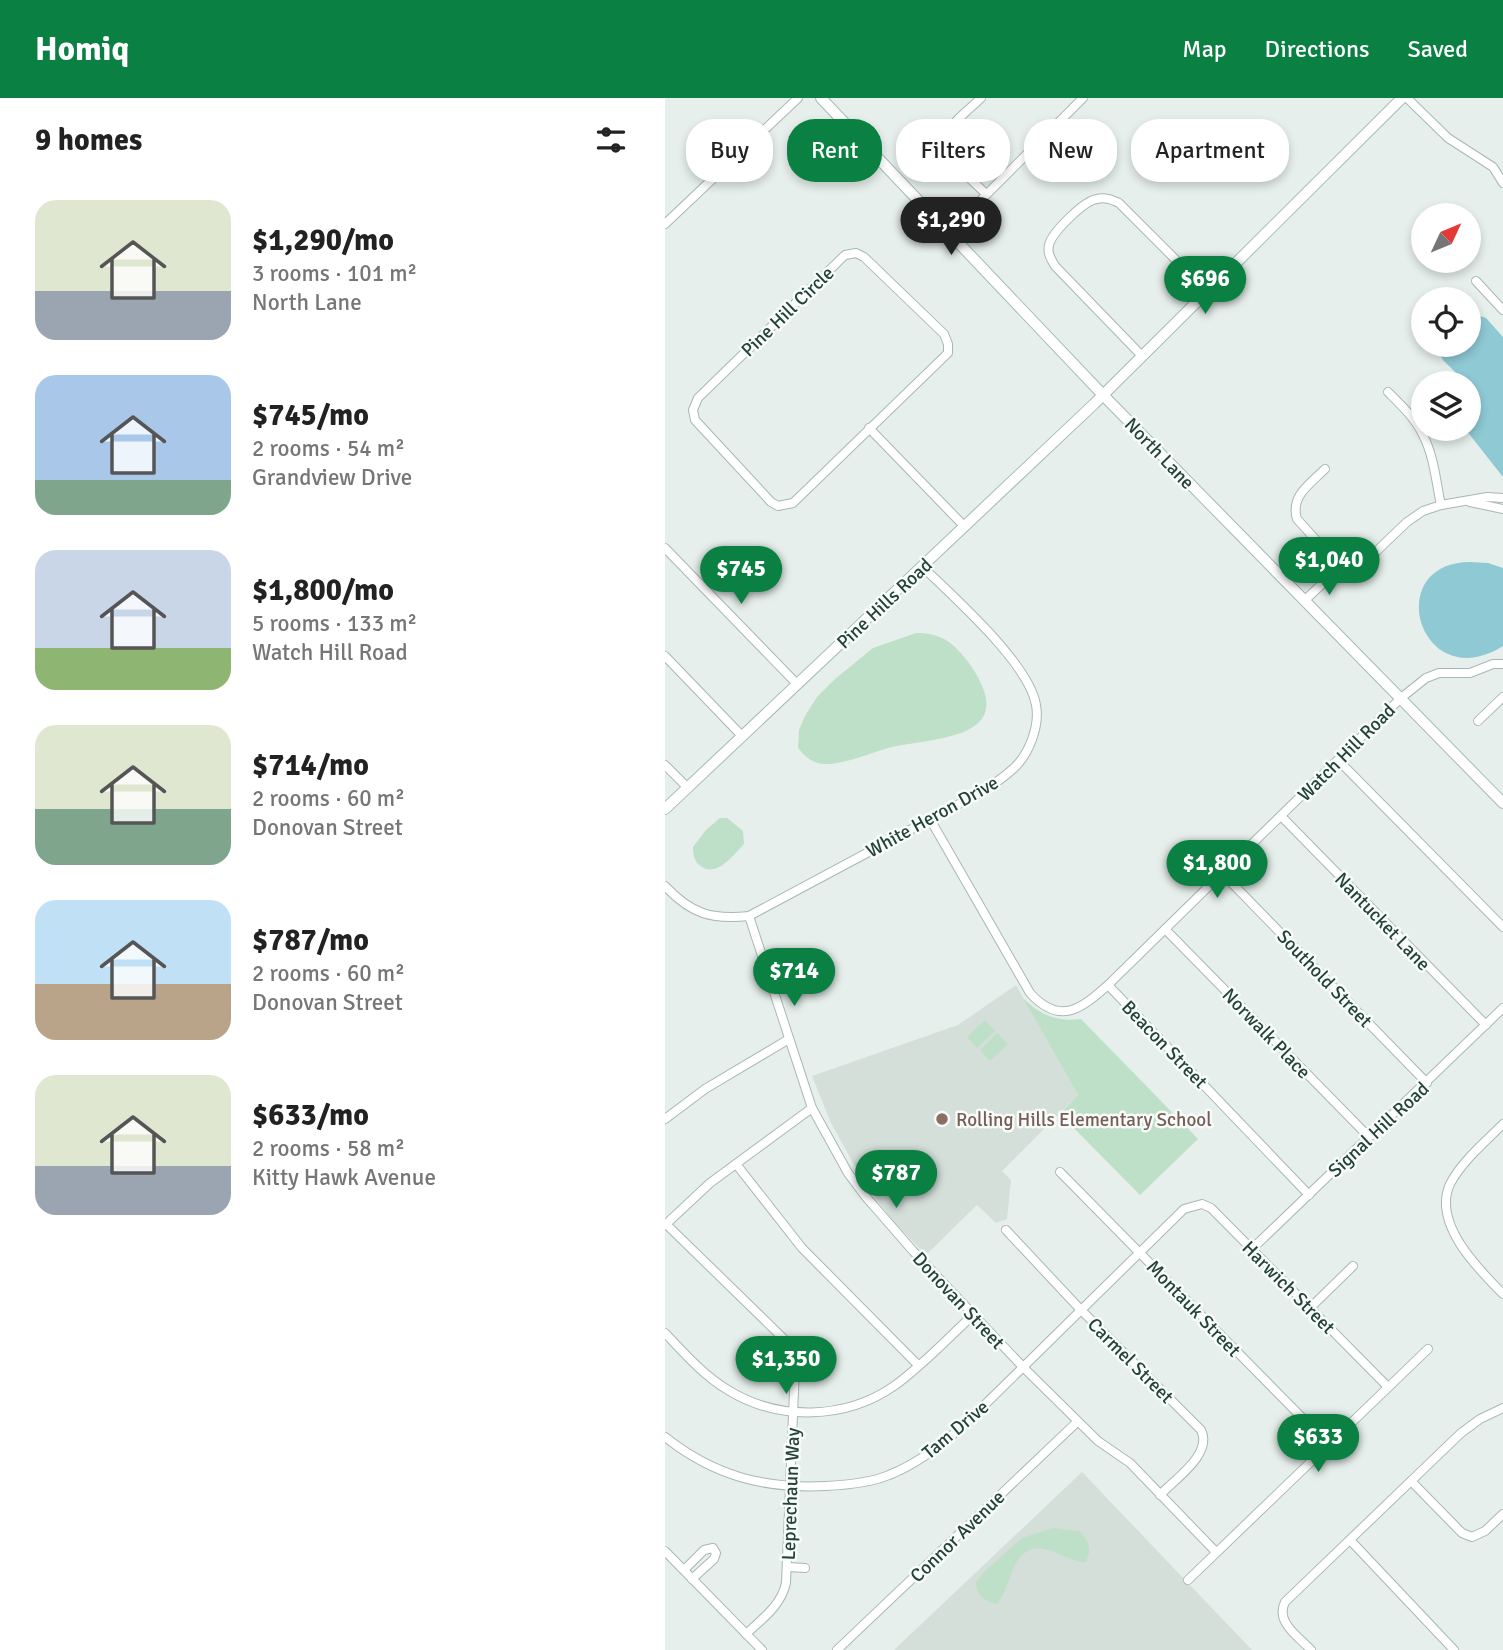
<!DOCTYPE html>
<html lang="en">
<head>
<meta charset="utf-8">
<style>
  :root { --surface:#fff; --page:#f6f6f6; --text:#222; --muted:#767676; --accent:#0b8043 }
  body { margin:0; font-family:Signika,sans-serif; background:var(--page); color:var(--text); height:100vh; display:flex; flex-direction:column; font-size:26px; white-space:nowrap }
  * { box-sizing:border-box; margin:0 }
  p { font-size:23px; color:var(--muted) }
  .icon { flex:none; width:38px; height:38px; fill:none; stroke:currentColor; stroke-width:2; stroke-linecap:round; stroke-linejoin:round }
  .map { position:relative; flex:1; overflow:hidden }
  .details { display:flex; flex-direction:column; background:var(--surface); width:665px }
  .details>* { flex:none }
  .banner { position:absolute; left:21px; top:21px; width:665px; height:63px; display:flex; gap:14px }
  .needle { width:46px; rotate:46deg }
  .controls { position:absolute; left:746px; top:105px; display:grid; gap:14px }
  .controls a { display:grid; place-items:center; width:70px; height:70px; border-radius:50%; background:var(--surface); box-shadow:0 4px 10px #0003; font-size:35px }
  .price { position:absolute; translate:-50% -60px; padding:0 16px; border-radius:24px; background:var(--accent); color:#fff; font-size:23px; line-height:46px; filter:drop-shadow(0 2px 4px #0008) }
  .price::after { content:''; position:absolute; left:50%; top:42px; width:21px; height:16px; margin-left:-10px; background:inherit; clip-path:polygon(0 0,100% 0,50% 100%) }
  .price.on { background:#222; color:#fff }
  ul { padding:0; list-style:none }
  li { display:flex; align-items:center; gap:21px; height:175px; padding:0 35px }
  li span { display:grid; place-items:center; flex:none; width:196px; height:140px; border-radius:21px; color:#555 }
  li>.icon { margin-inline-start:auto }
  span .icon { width:84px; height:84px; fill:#fffc; stroke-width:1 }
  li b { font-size:30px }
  h2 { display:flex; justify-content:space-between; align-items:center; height:84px; padding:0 35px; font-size:30px }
  .tag { padding:0 24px; border-radius:28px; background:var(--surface); box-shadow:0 4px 10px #0003; font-size:24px; line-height:63px }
  .tag.on { background:var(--accent); color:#fff }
  header { display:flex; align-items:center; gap:42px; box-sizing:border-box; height:98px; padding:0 35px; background:var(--accent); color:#fff }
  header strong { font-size:33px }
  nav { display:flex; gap:38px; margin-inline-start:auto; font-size:24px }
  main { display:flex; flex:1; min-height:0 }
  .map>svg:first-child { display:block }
  .built { fill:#d4dfda }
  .green { fill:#bfe0c8 }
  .water { fill:#8ec9d4 }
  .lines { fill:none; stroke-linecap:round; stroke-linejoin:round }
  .street-casing { stroke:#a8b8b2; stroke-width:10 }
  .secondary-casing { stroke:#a4bbb3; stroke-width:12 }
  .street { stroke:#fff; stroke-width:8 }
  .secondary { stroke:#fff; stroke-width:10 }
  .education-dot { fill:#8d6e63; stroke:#f7fbf9; stroke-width:2.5 }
  .labels { text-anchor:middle; stroke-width:5; stroke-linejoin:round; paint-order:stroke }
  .street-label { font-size:19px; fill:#24423a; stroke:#f7fbf9 }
  .education-label { font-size:19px; fill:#785e54; stroke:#f7fbf9; text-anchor:start }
</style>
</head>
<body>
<header>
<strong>Homiq</strong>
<nav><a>Map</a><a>Directions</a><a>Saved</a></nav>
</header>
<main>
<section class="details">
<h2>9 homes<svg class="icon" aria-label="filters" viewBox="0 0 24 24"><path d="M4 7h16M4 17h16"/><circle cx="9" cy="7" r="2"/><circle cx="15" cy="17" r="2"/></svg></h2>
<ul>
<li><span style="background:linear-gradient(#dfe7d0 65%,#9aa5b1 0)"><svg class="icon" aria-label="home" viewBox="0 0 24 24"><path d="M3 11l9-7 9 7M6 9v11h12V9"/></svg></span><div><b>$1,290/mo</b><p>3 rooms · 101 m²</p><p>North Lane</p></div></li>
<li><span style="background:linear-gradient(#a9c7e8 75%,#7fa58c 0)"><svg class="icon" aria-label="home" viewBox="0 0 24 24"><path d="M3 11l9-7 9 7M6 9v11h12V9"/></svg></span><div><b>$745/mo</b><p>2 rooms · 54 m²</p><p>Grandview Drive</p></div></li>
<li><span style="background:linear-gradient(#c9d6e8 70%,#8fb573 0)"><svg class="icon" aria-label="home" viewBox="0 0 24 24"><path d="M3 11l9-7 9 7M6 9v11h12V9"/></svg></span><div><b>$1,800/mo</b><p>5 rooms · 133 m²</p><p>Watch Hill Road</p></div></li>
<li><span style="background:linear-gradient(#dfe7d0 60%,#7fa58c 0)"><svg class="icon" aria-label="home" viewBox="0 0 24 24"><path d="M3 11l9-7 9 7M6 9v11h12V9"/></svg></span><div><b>$714/mo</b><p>2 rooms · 60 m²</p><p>Donovan Street</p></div></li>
<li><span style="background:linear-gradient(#bfe0f5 60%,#b9a48a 0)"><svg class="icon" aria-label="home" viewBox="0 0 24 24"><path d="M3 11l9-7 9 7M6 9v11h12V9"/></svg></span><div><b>$787/mo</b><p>2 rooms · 60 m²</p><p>Donovan Street</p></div></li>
<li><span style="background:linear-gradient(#dfe7d0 65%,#9aa5b1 0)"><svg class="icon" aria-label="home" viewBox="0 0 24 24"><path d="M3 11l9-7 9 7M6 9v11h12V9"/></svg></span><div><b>$633/mo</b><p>2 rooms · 58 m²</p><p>Kitty Hawk Avenue</p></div></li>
</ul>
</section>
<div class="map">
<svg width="838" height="1552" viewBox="0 0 838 1552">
  <rect width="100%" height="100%" fill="#e6efeb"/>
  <g class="built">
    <path d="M351 887 413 997 337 1073 346 1082 342 1121 331 1125 312 1107 261 1157 227 1122 198 1083 166 1025 147 978 293 927Z"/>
    <path d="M417 1374 587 1552H229Z"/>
  </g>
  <g class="green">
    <path d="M251 535C277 535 289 545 304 565 357 640 277 639 227 649 207 654 179 667 159 666 146 665 141 659 133 650L134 632 140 618 152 599 170 581 208 550Z"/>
    <path d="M55 720H62L78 733 79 746C69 756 53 779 37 769 29 764 28 757 28 749L41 732Z"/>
    <path d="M358 900C375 917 392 924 416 921L533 1041 475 1097 395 1016 413 997Z"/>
    <path d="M320 922 330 933 312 950 302 939Z"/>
    <path d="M332 935 343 946 325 963 315 952Z"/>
    <path d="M388 1430 415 1433C424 1444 427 1450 421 1464 407 1464 394 1454 379 1451 345 1446 347 1490 332 1506 319 1504 311 1497 311 1484L321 1472 357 1440Z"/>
  </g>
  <g class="water">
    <path d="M803 214 821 220 838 239V379L801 332 803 331V285H794L795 279 778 262 769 247H803Z"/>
    <path d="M805 464 823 465 838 470V548C755 600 715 465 805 464Z"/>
  </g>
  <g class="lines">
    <defs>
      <g id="street">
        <path d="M316 0C305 11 289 22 282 36 271 55 309 83 321 96"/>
        <path d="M742 0 783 40 828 69 838 85"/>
        <path d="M0 126 133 0"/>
        <path d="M284 134 418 0"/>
        <path d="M191 155 199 159 279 236 283 246V255L128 405 113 408 106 404 30 322 28 312 33 300 180 157Z"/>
        <path d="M811 183 838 212"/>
        <path d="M477 258 390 168C386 161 382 155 384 147 387 134 420 102 432 101 441 99 447 102 454 105L542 193"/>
        <path d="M723 294C736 307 751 321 758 337 769 358 771 384 776 407"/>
        <path d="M204 330 300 429"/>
        <path d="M660 371C645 386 625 398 632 421L678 472"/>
        <path d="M805 404 838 411"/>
        <path d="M0 450 132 586"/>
        <path d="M640 502 671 473H686L695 469 742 424 758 413 776 407 822 399 838 400"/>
        <path d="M0 558 77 638"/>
        <path d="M813 623 838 599"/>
        <path d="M673 662 838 829"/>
        <path d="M0 667 23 690"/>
        <path d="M616 718 821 927"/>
        <path d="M265 721 365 895C395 928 416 911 443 887L736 600 761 580 774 575H805L828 566H838"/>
        <path d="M558 776 762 985"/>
        <path d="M0 788C26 816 47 822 84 818 142 787 200 756 258 725 288 708 323 694 349 670 364 656 375 628 371 607 364 565 289 500 258 469"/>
        <path d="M84 818 147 1010 183 1075 201 1099 248 1153 359 1270 433 1343 465 1365 551 1454"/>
        <path d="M500 831 704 1039"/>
        <path d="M443 887 644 1097"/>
        <path d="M0 1021 40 991 124 941"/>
        <path d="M838 1026C820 1044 797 1063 785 1086 767 1125 813 1171 838 1196"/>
        <path d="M71 1066 137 1150 253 1267"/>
        <path d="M395 1074 663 1346"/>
        <path d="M1 1126 119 1241 128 1254 130 1269 121 1485C116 1508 97 1521 81 1536"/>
        <path d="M0 1127 45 1085 147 1010"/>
        <path d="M341 1132 415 1211 536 1332C548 1356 510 1381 495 1397"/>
        <path d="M587 1151 838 910"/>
        <path d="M645 1210 688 1168"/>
        <path d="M0 1235C19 1255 39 1278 63 1292 113 1323 180 1322 229 1288 257 1268 282 1241 308 1217"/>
        <path d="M0 1339C49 1378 99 1391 161 1388 182 1387 205 1385 224 1377 252 1366 274 1348 296 1330L519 1111 537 1106 546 1110 723 1289"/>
        <path d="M746 1383 797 1435 807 1439 820 1433 838 1416"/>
        <path d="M686 1443 789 1552"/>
        <path d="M0 1453 97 1552"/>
        <path d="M123 1469 140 1470"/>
        <path d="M19 1472 39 1452 48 1450 51 1455 49 1461 27 1481"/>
        <path d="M523 1482 763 1251"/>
        <path d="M172 1552 412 1324"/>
        <path d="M646 1552C633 1538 610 1524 620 1504L796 1335 815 1321 838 1310"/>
      </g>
      <g id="secondary">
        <path d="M156 0 438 297 838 705"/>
        <path d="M0 711 429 306 737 0"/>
      </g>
    </defs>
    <use href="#street" class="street-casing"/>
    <use href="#secondary" class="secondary-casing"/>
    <use href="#street" class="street"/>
    <use href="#secondary" class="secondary"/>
  </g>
  <circle class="education-dot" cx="277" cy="1021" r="7"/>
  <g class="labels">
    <g class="street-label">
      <text transform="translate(122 213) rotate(-44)" y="7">Pine Hill Circle</text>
      <text transform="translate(495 355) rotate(46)" y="7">North Lane</text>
      <text transform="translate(219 505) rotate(-43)" y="7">Pine Hills Road</text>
      <text transform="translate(681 654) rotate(-45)" y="7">Watch Hill Road</text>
      <text transform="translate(267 718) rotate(-29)" y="7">White Heron Drive</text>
      <text transform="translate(718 823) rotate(46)" y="7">Nantucket Lane</text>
      <text transform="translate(660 880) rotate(46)" y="7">Southold Street</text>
      <text transform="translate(602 935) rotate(46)" y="7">Norwalk Place</text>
      <text transform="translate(500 946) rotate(46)" y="7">Beacon Street</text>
      <text transform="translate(713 1031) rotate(-43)" y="7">Signal Hill Road</text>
      <text transform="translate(624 1189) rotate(45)" y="7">Harwich Street</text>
      <text transform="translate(294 1202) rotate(47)" y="7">Donovan Street</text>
      <text transform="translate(529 1210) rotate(46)" y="7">Montauk Street</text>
      <text transform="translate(466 1262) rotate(45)" y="7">Carmel Street</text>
      <text transform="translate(290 1331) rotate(-40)" y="7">Tam Drive</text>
      <text transform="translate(125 1396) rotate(-88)" y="7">Leprechaun Way</text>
      <text transform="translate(292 1438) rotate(-44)" y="7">Connor Avenue</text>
    </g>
    <g class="education-label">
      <text x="291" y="1028">Rolling Hills Elementary School</text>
    </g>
  </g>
</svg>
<div class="controls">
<a><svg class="needle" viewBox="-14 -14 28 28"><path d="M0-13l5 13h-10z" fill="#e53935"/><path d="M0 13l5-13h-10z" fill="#767676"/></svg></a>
<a><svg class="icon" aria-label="locate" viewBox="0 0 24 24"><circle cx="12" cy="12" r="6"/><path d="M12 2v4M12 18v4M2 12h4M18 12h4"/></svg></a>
<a><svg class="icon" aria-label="layers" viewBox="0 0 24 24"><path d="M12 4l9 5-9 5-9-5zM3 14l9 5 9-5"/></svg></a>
</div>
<b class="price on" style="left:286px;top:159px">$1,290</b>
<b class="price" style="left:540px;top:218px">$696</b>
<b class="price" style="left:664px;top:499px">$1,040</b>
<b class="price" style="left:76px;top:508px">$745</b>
<b class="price" style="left:552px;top:802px">$1,800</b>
<b class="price" style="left:129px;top:910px">$714</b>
<b class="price" style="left:231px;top:1112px">$787</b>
<b class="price" style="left:121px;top:1298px">$1,350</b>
<b class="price" style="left:653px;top:1376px">$633</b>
<div class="banner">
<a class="tag">Buy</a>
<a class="tag on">Rent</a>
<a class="tag">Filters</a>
<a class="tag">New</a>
<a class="tag">Apartment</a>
</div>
</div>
</main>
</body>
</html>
